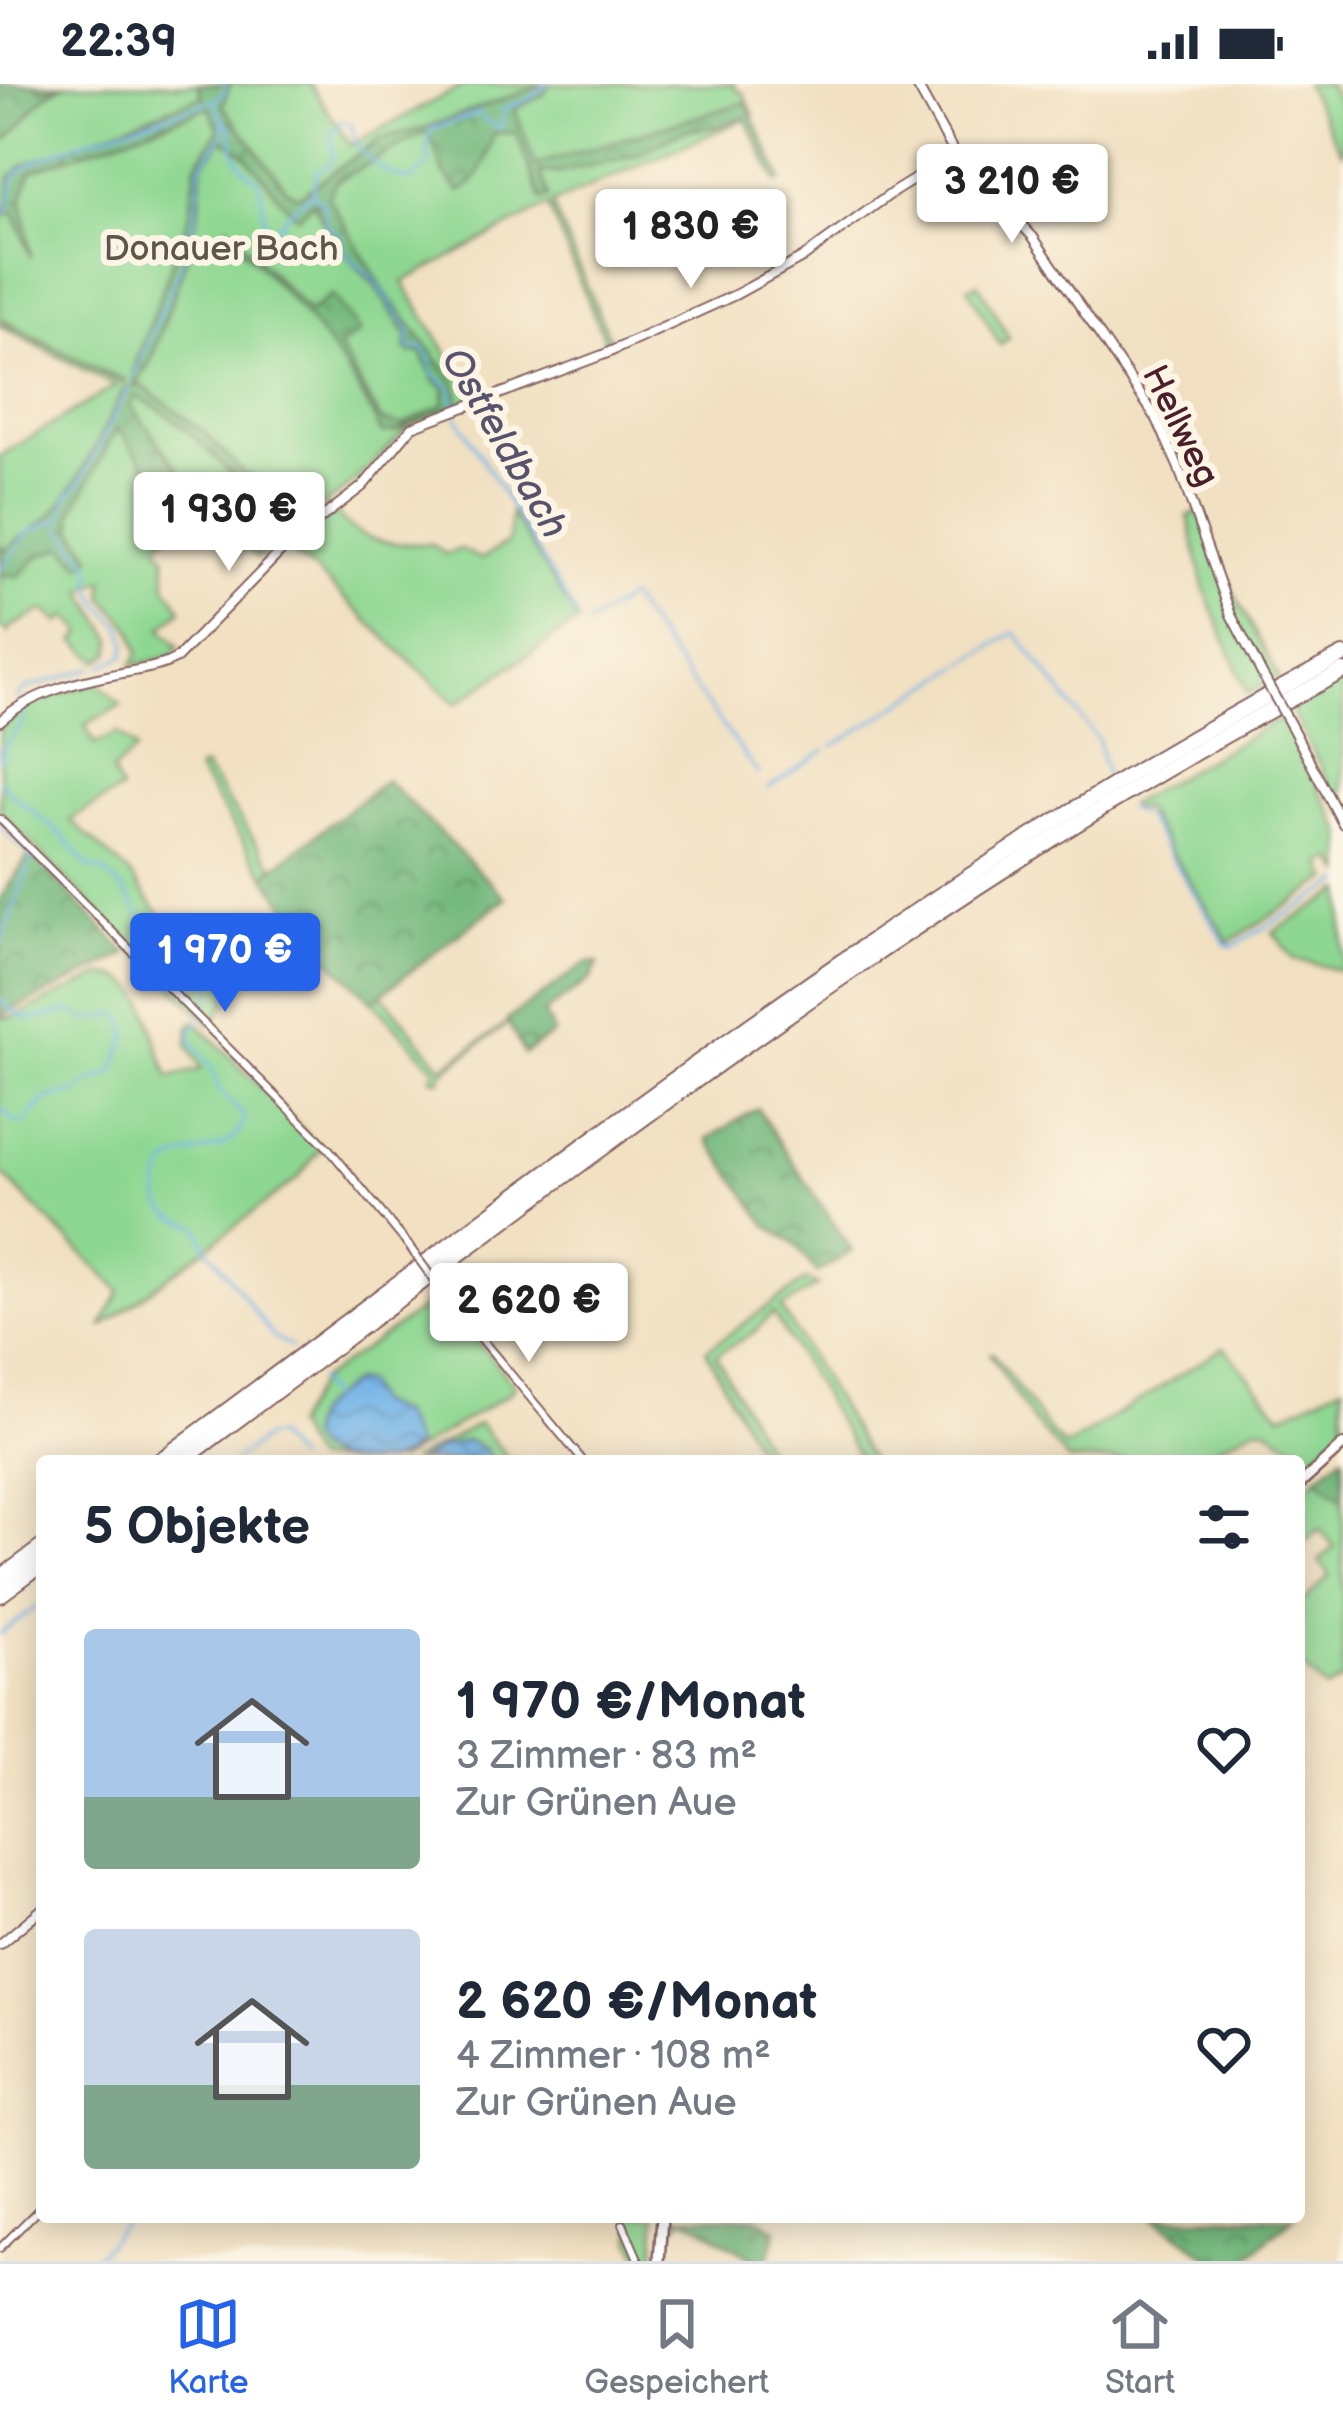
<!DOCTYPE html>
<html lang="de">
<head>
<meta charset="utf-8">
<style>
  :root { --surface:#fff; --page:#f2f2f3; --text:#1f2937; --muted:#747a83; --line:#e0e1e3; --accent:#2563eb }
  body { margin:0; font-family:"Balsamiq Sans",sans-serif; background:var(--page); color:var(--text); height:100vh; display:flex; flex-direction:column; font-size:45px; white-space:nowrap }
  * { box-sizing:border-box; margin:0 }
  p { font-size:39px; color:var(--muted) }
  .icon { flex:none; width:66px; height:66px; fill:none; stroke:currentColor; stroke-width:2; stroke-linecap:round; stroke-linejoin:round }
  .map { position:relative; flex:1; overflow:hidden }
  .panel { position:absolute; left:36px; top:1371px; width:1269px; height:768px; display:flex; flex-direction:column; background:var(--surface); border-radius:12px; box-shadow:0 6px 30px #0003 }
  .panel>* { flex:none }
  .price { position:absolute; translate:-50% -102px; padding:0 27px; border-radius:12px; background:#fff; color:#222; font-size:39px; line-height:78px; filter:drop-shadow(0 3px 6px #0008) }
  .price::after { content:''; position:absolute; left:50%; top:72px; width:36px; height:27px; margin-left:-18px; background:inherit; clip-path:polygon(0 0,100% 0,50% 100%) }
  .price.current { background:var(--accent); color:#fff }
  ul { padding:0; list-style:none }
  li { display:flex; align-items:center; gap:36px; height:300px; padding:0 48px }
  li span { display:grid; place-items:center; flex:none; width:336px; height:240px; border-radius:12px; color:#555 }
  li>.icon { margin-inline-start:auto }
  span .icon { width:144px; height:144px; fill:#fffc; stroke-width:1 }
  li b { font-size:51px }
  h2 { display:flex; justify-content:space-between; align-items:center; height:144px; padding:0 48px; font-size:51px }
  .status { display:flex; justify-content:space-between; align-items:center; height:84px; padding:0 60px; background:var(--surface); direction:ltr }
  .status svg { height:33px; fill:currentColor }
  .tabs { display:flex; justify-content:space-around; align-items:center; height:168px; border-top:3px solid var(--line); background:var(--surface); font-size:33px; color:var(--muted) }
  .tabs a { display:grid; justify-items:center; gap:6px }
  .tabs .current { color:var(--accent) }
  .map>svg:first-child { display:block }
  .green { fill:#8ed792; stroke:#6c7b5e; stroke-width:3 }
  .forest { fill:url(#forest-crowns); stroke:#5e6c54; stroke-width:3 }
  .water { fill:url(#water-waves); stroke:#5e6a89; stroke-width:3 }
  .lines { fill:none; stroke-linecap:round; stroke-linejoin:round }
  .stream { stroke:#72b4e7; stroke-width:3 }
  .minor-casing { stroke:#846360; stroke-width:10 }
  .tertiary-casing { stroke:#846360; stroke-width:12 }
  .secondary-casing { stroke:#846360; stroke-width:14 }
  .motorway-casing { stroke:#846360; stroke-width:18 }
  .minor { stroke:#fff; stroke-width:6 }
  .tertiary { stroke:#fff; stroke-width:8 }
  .secondary { stroke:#fff; stroke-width:9 }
  .motorway { stroke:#fff; stroke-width:14 }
  .minor-bridge-casing { stroke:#846360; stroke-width:10; stroke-linecap:butt }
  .tertiary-bridge-casing { stroke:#846360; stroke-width:12; stroke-linecap:butt }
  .minor-bridge { stroke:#fff; stroke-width:6 }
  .tertiary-bridge { stroke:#fff; stroke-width:8 }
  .labels { text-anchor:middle; stroke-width:12; stroke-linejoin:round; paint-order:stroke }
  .park-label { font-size:36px; fill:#5e564a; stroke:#fcf5e5 }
  .street-label { font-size:36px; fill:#4a1f2b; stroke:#fcf5e5 }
  .water-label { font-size:39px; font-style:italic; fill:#58536d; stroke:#fcf5e5 }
</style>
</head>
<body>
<div class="status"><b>22:39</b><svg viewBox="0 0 49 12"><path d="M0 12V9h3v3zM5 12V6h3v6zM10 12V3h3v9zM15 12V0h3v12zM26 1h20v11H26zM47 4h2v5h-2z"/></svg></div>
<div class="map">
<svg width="1343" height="2177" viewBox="0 0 1343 2177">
  <defs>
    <pattern id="forest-crowns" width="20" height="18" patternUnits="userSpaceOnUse" patternTransform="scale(3)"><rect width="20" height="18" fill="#72b87c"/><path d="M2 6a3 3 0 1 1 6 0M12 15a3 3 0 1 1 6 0" fill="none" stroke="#609566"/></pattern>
    <pattern id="water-waves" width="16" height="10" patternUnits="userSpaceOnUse" patternTransform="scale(3)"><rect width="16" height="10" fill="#72b4e7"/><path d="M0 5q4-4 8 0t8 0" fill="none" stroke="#6092bb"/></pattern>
  </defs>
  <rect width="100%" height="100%" fill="#fcf5e5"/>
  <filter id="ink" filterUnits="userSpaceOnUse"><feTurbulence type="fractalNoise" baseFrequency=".00833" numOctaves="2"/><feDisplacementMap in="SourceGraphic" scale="24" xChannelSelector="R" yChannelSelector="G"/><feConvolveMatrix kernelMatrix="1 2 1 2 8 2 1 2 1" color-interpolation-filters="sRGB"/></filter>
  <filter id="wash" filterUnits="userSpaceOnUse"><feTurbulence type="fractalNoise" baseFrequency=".004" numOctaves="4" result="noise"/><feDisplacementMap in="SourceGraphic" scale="48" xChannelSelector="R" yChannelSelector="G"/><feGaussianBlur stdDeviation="2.7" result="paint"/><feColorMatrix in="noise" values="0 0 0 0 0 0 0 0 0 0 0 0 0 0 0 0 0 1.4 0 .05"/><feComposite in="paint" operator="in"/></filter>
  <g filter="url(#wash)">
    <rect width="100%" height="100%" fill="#f1e0c1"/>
    <g class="green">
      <path d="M0 0H310L351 61 466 0H734L738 8H743L754 31 552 120 612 261 607 262 548 122 403 198 475 314 416 336 351 401 303 438 252 391 238 401 239 409 247 403 257 411V420L262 416 291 445 265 475 226 410 216 420V426L210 422 198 427 184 419 162 432 168 452 161 457 159 466 165 470 166 502 182 525 162 544 179 562 170 573 132 581 139 569 133 547 103 512 104 496 83 507 113 556 110 569 99 577 75 557 83 548 67 532 60 539 45 526 9 544V549L0 544V372L115 302 0 242V238L121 299 126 296 102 288 0 234Z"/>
      <path d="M1305 0H1328L1343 26V70Z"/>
      <path d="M978 199 1009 254 1000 261 968 204Z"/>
      <path d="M1200 427 1233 507 1279 593 1248 610 1205 507 1188 432Z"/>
      <path d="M336 428C360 462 393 460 432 460L445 470 461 465 481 475 508 458 511 429 578 537 456 620 313 485 290 468 292 462Z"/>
      <path d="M97 598 121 621 85 641 95 660 118 649 136 666 112 688 121 706 70 736 129 789 179 855 221 890 228 903V916L211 941 0 728V644L34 618Z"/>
      <path d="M1343 598V726L1290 625Z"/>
      <path d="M1281 634 1343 749V788L1333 775 1323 781 1329 795 1229 858 1142 723 1133 726 1129 720Z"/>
      <path d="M204 683 274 784 265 791 197 686Z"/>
      <path d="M1343 806V887L1293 875 1273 848Z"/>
      <path d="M102 891C157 892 148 955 170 993L202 985 188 962 189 943 195 937 321 1064 297 1095 101 1244 120 1207 0 1088V934L13 933Z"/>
      <path d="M382 910 442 983 508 939 441 989V996L431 995 435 985 372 917Z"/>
      <path d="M806 1196 818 1201 781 1224 871 1377H861L773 1229 754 1248 716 1271 773 1377H763L706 1266Z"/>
      <path d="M439 1213 515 1302 508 1310 398 1377H313L293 1342 321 1295Z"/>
      <path d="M1224 1263 1281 1331 1343 1301V1344L1300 1386 1299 1377 1291 1371 1294 1362 1266 1343H1256L1190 1377H1069L1032 1336 990 1270 993 1269 1049 1347 1066 1363Z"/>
      <path d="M479 1340 511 1377H411Z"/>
      <path d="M1317 1393 1343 1416V1595L1326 1606 1299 1579V1522L1330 1491 1319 1477 1334 1463 1320 1445 1299 1462V1409Z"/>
      <path d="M631 2133H656L655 2177H643L633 2157Z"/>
    </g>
    <g class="forest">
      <path d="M0 0H39L41 5 66 0C29 15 30 42 0 59Z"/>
      <path d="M198 0H230L223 22 289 108 299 112 380 55 425 44 544 0H550L542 12 515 25 535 81 746 18 782 96 777 99 745 33 714 44 685 46 637 71 559 89 540 87 549 113 541 115 516 49H494C489 70 481 98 460 108L444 90 430 52 425 49 335 98 328 113 385 208 455 298 460 320 395 348 381 349C348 272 282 203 223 146L227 142 309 228 332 211 360 248 339 263 381 336 402 341 443 321 445 304 434 297 421 268 410 269 405 264 408 252 374 201 339 163 337 149 327 145 314 118 299 132 293 130 245 71 223 55 202 81 200 122 187 173 151 276 138 299 203 347 298 445 282 459 279 455 290 444 263 416 256 421 257 411 247 403 238 410 239 397C208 368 175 327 134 313L131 322 192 403 173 416 117 344 72 429 75 446 92 473 82 482 63 463 39 472 19 492 3 490 0 494 3 476 0 461 5 467C19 452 35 446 49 433 78 406 106 339 125 303L136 302 133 287 190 129 196 80 219 46 209 23 31 87 22 116 31 174 14 128 0 133V128L8 122 11 93 23 81 202 12Z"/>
      <path d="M226 410 231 411C232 436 261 449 258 474L246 466 233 474 229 467 247 457 216 426V420Z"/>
      <path d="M386 696 506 814 372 917 309 856 265 791Z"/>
      <path d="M27 774 36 775 128 870 0 932V815Z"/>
      <path d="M588 878 598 879 590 896 544 929 554 949 524 970 507 936Z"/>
      <path d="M757 1024 852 1167 817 1189 796 1161 767 1141 708 1055Z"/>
      <path d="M1343 1371V1416L1317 1393Z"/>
      <path d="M672 2133H757L777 2145 768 2177H757L686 2134 669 2146Z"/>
      <path d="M1155 2133H1293L1243 2177H1214Z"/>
    </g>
    <g class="water">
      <path d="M354 1297 365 1299 375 1319 400 1330 416 1362C409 1367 400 1375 392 1377 359 1385 283 1377 317 1327 326 1315 343 1306 354 1297Z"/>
      <path d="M467 1356 484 1365 491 1377H420L439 1364Z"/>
    </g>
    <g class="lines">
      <g class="stream">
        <path d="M221 34 232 44C230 67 241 86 259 97L266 140 275 147 291 126 312 109 317 86 330 80 333 69 331 50 342 37 352 41C353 70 385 92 412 96L430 78 427 67 431 45 478 29 487 38 502 44 503 26 531 14 547 0"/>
        <path d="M313 110 323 119 327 142 339 150C342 173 361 181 375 197 388 213 398 232 410 248L409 265 422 264 430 273 432 290 451 304 454 321"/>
        <path d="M0 131 9 125C12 114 11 98 17 90 33 68 178 29 211 17"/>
        <path d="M132 296 183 176 195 133 200 82 223 51 224 42 214 16 225 8V0"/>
        <path d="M456 331 578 535"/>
        <path d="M60 442 92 483 91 503 99 519 122 544 127 558 124 572 102 582"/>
        <path d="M0 487 28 448 61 435 67 413 81 397 129 303"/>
        <path d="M588 540 629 514 758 690"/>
        <path d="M18 617V612L26 605 92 584"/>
        <path d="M833 662 1015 548 1098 656 1105 689"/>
        <path d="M0 677 3 665 24 636 22 626"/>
        <path d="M0 696 9 708 63 752 88 783 103 787 124 806 159 861 210 899 212 911 202 933"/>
        <path d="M768 704 825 666"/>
        <path d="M1127 724 1145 733 1226 860 1233 862 1343 797"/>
        <path d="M0 742 32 774 0 860"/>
        <path d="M0 916C33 945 31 934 69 927L87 936 117 930 123 934 128 950 113 989 93 996 76 1009 47 1014 25 1038H15L0 1023"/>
        <path d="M198 938 191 948V957L211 983 220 1007 245 1033C232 1087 159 1049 159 1108 159 1133 180 1135 199 1143L205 1160 274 1254 292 1263"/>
        <path d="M317 1296 330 1314"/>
        <path d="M233 1377 266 1353 275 1352 296 1377"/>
        <path d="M0 1550 42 1519"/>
        <path d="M91 2177 131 2133"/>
      </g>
    </g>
  </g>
  <g filter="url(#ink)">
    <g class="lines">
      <defs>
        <g id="minor">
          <path d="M0 735 329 1065 409 1162"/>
          <path d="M444 1210 583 1377"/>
          <path d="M623 2140 639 2177"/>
          <path d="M0 2164 42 2122"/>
        </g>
        <g id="tertiary">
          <path d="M916 0 955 70 1033 153 1157 335 1178 382 1231 531 1261 588"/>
          <path d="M0 637C32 608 80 597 122 589 141 585 159 584 177 574L292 456 363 402 412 343 605 270 735 211 802 174 892 109 955 70"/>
          <path d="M1290 640 1343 740"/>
          <path d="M0 1860 42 1825"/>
        </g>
        <g id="secondary">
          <path d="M1299 1401 1343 1361"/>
          <path d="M659 2177 662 2133"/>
        </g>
        <g id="motorway">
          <path d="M159 1377C543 1094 919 793 1343 571"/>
          <path d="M182 1377C558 1099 927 805 1343 587"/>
          <path d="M0 1494 42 1463"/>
          <path d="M0 1511 42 1480"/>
        </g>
      </defs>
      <use href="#minor" class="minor-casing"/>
      <use href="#tertiary" class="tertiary-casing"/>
      <use href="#secondary" class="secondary-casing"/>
      <use href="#motorway" class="motorway-casing"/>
      <use href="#minor" class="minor"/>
      <use href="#tertiary" class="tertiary"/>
      <use href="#secondary" class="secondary"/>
      <use href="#motorway" class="motorway"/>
      <defs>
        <path id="minor-bridge" d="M409 1162 444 1210"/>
        <path id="tertiary-bridge" d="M1261 588 1290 640"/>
      </defs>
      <use href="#minor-bridge" class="minor-bridge-casing"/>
      <use href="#tertiary-bridge" class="tertiary-bridge-casing"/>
      <use href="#minor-bridge" class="minor-bridge"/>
      <use href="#tertiary-bridge" class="tertiary-bridge"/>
    </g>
  </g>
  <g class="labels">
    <g class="park-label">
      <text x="221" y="176">Donauer Bach</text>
    </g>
    <g class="street-label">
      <text transform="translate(1182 341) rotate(64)" y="13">Hellweg</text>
    </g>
    <g class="water-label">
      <text transform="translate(506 358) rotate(60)" y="14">Ostfeldbach</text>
    </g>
  </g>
</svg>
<b class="price" style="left:1012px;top:162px">3 210 €</b>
<b class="price" style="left:691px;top:207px">1 830 €</b>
<b class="price" style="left:229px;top:490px">1 930 €</b>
<b class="price current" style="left:225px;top:931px">1 970 €</b>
<b class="price" style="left:529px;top:1281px">2 620 €</b>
<section class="panel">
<h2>5 Objekte<svg class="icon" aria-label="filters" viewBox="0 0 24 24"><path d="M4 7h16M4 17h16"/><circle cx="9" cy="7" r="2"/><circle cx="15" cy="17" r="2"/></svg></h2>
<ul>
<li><span style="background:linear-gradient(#a9c7e8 70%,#7fa58c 0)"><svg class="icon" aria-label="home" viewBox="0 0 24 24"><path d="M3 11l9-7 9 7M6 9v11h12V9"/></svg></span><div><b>1 970 €/Monat</b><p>3 Zimmer · 83 m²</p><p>Zur Grünen Aue</p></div><svg class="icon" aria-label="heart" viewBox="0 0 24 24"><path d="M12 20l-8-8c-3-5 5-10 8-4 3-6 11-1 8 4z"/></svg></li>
<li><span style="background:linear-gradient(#c9d6e8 65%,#7fa58c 0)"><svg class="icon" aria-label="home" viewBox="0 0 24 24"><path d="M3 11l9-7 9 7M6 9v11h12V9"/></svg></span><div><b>2 620 €/Monat</b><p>4 Zimmer · 108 m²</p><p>Zur Grünen Aue</p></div><svg class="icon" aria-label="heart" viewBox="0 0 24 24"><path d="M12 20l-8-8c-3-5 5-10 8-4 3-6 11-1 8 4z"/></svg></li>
</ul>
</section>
</div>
<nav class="tabs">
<a class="current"><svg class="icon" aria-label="map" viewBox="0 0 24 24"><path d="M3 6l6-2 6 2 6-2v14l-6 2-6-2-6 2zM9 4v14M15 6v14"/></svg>Karte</a>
<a><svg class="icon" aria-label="saved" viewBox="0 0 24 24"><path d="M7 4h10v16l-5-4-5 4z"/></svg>Gespeichert</a>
<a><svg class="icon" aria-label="home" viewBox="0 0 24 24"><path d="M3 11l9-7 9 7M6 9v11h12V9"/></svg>Start</a>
</nav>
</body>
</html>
